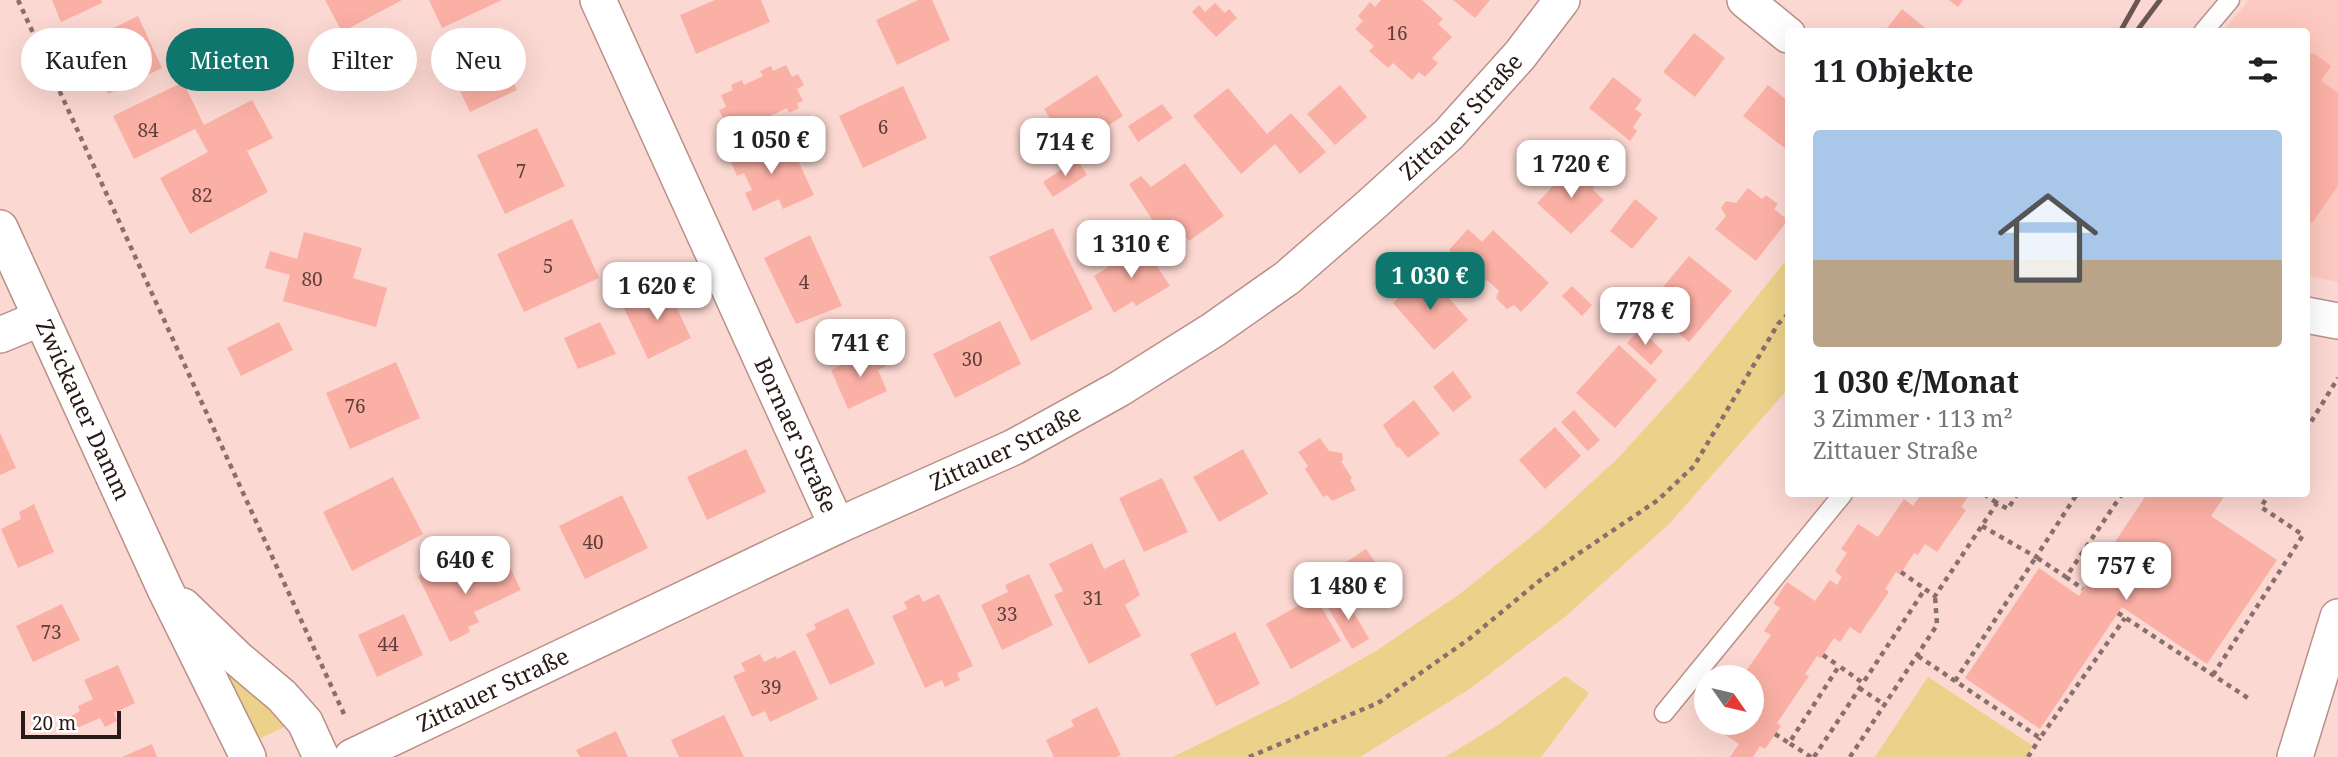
<!DOCTYPE html>
<html lang="de">
<head>
<meta charset="utf-8">
<style>
  :root { --surface:#fff; --page:#f2f2f2; --text:#202124; --muted:#757577; --accent:#0f766e }
  body { margin:0; font-family:"Noto Serif",serif; background:var(--page); color:var(--text); height:100vh; display:flex; flex-direction:column; font-size:26px; white-space:nowrap }
  * { box-sizing:border-box; margin:0 }
  p { font-size:23px; color:var(--muted) }
  .icon { flex:none; width:38px; height:38px; fill:none; stroke:currentColor; stroke-width:2; stroke-linecap:round; stroke-linejoin:round }
  .map { position:relative; flex:1; overflow:hidden }
  .panel { position:absolute; left:1785px; top:28px; width:525px; height:469px; display:flex; flex-direction:column; background:var(--surface); border-radius:7px; box-shadow:0 7px 28px #0002 }
  .panel>* { flex:none }
  .top-card { position:absolute; left:21px; top:28px; width:665px; height:63px; display:flex; gap:14px }
  .needle { width:46px; rotate:124deg }
  .buttons { position:absolute; left:1694px; top:665px; display:grid; gap:14px }
  .buttons a { display:grid; place-items:center; width:70px; height:70px; border-radius:50%; background:var(--surface); box-shadow:0 7px 28px #0002; font-size:35px }
  .scale { position:absolute; left:21px; bottom:18px; width:100px; box-sizing:border-box; padding-left:7px; border:4px solid #291917; border-top:0; font-size:19px; line-height:24px; white-space:nowrap; color:#291917; -webkit-text-stroke:5px #fff; paint-order:stroke }
  .price { position:absolute; translate:-50% -60px; padding:0 16px; border-radius:14px; background:#fff; color:#222; font-size:23px; line-height:46px; filter:drop-shadow(0 2px 4px #0008) }
  .price::after { content:''; position:absolute; left:50%; top:42px; width:21px; height:16px; margin-left:-10px; background:inherit; clip-path:polygon(0 0,100% 0,50% 100%) }
  .price.active { background:var(--accent); color:#fff }
  ul { padding:0; list-style:none }
  li { display:grid; align-content:center; gap:14px; height:371px; padding:0 28px }
  li span { display:grid; place-items:center; height:217px; border-radius:7px; color:#555 }
  li>.icon { margin-inline-start:auto }
  span .icon { width:126px; height:126px; fill:#fffc; stroke-width:1 }
  li b { font-size:30px }
  h2 { display:flex; justify-content:space-between; align-items:center; height:84px; padding:0 28px; font-size:30px }
  .tag { padding:0 24px; border-radius:32px; background:var(--surface); box-shadow:0 7px 28px #0002; font-size:24px; line-height:63px }
  .tag.active { background:var(--accent); color:#fff }
  .map>svg:first-child { display:block }
  .built { fill:#fdc8bf }
  .green { fill:#ecd18a }
  .building { fill:#fbb0a5 }
  .lines { fill:none; stroke-linecap:round; stroke-linejoin:round }
  .service-casing { stroke:#ba9089; stroke-width:21 }
  .minor-casing { stroke:#ba9089; stroke-width:38 }
  .path { stroke:#89706c; stroke-width:4.5; stroke-dasharray:5 5; stroke-linecap:butt }
  .service { stroke:#fff; stroke-width:18 }
  .minor { stroke:#fff; stroke-width:35 }
  .rail { stroke:#6c5653; stroke-width:5 }
  .labels { text-anchor:middle; stroke-width:5; stroke-linejoin:round; paint-order:stroke }
  .number-label { font-size:19px; fill:#5e3f3a }
  .street-label { font-size:23px; fill:#291917; stroke:#fff }
</style>
</head>
<body>
<div class="map">
<svg width="2338" height="757" viewBox="0 0 2338 757">
  <rect width="100%" height="100%" fill="#fcd8d2"/>
  <path class="built" d="M2249 0H2338V282L2307 276 2306 32H2222Z"/>
  <g class="green">
    <path d="M1788 258V389L1669 524 1566 616 1471 688 1360 757H1173L1287 701 1376 651 1461 593 1541 529 1618 458 1691 378Z"/>
    <path d="M213 658 290 724 259 739Z"/>
    <path d="M1565 676 1589 693 1541 757H1445L1498 725Z"/>
    <path d="M1928 677 2033 746 2026 757H1875Z"/>
  </g>
  <g class="building">
    <path d="M52 0H101L102 3 61 22Z"/>
    <path d="M325 0H402L342 32Z"/>
    <path d="M429 0H502L442 28Z"/>
    <path d="M715 0H761L770 22 696 54 680 15Z"/>
    <path d="M918 0H932L950 40 897 65 876 20Z"/>
    <path d="M1381 0H1422L1443 19 1438 24 1452 37 1432 58 1438 63 1425 77 1419 72 1412 80 1393 63 1388 68 1369 51 1374 46 1355 29 1363 21 1358 16 1370 2 1375 7Z"/>
    <path d="M1453 0H1490L1475 18Z"/>
    <path d="M1949 0H1963L1958 7Z"/>
    <path d="M1215 3 1225 13 1229 9 1237 18 1216 37 1192 12 1199 5 1205 12Z"/>
    <path d="M1902 9 1930 32H1884Z"/>
    <path d="M138 16 162 68 108 94 83 43Z"/>
    <path d="M1694 33 1725 58 1695 97 1663 72Z"/>
    <path d="M499 50 517 90 470 112 451 72Z"/>
    <path d="M2306 53 2315 54 2331 66 2321 81 2338 93V186L2312 223 2306 220Z"/>
    <path d="M786 65 792 77 798 74 804 85 797 89 803 101 797 103 799 108 789 113 787 108 753 124 756 128 745 133 743 128 737 131 732 119 725 122 719 110 726 107 721 95 733 90 731 85 742 80 744 85 763 76 760 71 771 66 773 71Z"/>
    <path d="M1097 75 1123 116 1070 150 1044 109Z"/>
    <path d="M1613 77 1642 100 1635 109 1642 114 1633 127 1637 131 1630 141 1589 108Z"/>
    <path d="M183 82 204 125 252 100 273 138 247 151 268 192 190 234 160 178 208 152 195 129 134 159 113 116Z"/>
    <path d="M1340 85 1367 117 1335 145 1307 114Z"/>
    <path d="M1768 85 1788 101V146L1786 149 1743 116Z"/>
    <path d="M903 86 927 138 863 168 839 116Z"/>
    <path d="M1228 88 1267 134 1291 113 1326 152 1300 174 1275 144 1241 174 1193 116Z"/>
    <path d="M1162 104 1173 118 1138 142 1128 126Z"/>
    <path d="M537 128 565 186 505 214 477 155Z"/>
    <path d="M769 138 778 158 793 150 814 195 783 209 779 199 753 211 745 193 752 190 744 173 737 176 729 157Z"/>
    <path d="M1077 159 1087 175 1053 197 1043 182Z"/>
    <path d="M1185 163 1224 216 1189 241 1173 219 1159 230 1129 184 1141 176 1151 187Z"/>
    <path d="M1570 168 1580 178 1589 176 1595 181 1593 190 1604 200 1571 234 1537 203Z"/>
    <path d="M1748 188 1762 199 1766 195 1778 204 1774 209 1788 220 1756 261 1715 229 1726 216 1721 208 1726 201 1736 203Z"/>
    <path d="M1635 199 1658 218 1632 249 1610 231Z"/>
    <path d="M572 219 599 278 524 312 497 254Z"/>
    <path d="M1053 228 1093 309 1031 341 989 257Z"/>
    <path d="M1468 229 1482 242 1493 230 1549 283 1521 312 1514 305 1507 309 1496 298 1499 291 1487 280 1481 284 1469 273 1472 266 1466 260 1463 264 1449 250Z"/>
    <path d="M304 232 362 248 353 278 387 288 376 327 283 301 290 275 265 268 270 251 297 259Z"/>
    <path d="M810 235 842 306 796 324 764 258Z"/>
    <path d="M1143 245 1170 286 1136 306 1133 301 1114 313 1094 276Z"/>
    <path d="M1689 256 1732 291 1689 342 1647 306Z"/>
    <path d="M1427 273 1468 320 1434 350 1393 303Z"/>
    <path d="M666 285 691 338 648 359 623 306Z"/>
    <path d="M1572 286 1592 305 1582 316 1562 296Z"/>
    <path d="M1000 321 1021 364 955 398 933 354Z"/>
    <path d="M279 322 293 350 241 376 227 348Z"/>
    <path d="M600 322 616 354 578 369 564 338Z"/>
    <path d="M1640 329 1663 351 1651 365 1627 343Z"/>
    <path d="M1619 345 1657 380 1615 428 1576 393Z"/>
    <path d="M869 352 872 359 881 355 886 366 878 370 887 391 848 409 831 370Z"/>
    <path d="M396 362 420 418 350 449 326 393Z"/>
    <path d="M1453 371 1472 397 1453 412 1433 387Z"/>
    <path d="M1414 400 1440 434 1408 458 1399 447 1397 448 1383 425Z"/>
    <path d="M1574 410 1600 440 1588 451 1561 422Z"/>
    <path d="M1555 427 1581 456 1545 489 1519 460Z"/>
    <path d="M0 433 16 468 0 475Z"/>
    <path d="M1320 438 1329 451 1342 453 1343 461H1341L1352 478 1350 480 1356 490 1332 501 1327 495 1323 497 1305 469 1308 466 1298 452Z"/>
    <path d="M746 449 766 492 707 520 687 477Z"/>
    <path d="M1243 449 1268 494 1219 522 1193 477Z"/>
    <path d="M393 477 423 534 352 571 323 512Z"/>
    <path d="M1162 478 1188 532 1144 552 1119 498Z"/>
    <path d="M1914 494H1970L1961 507 1966 510 1937 552 1925 544 1918 555 1914 553 1900 575 1896 572 1885 589 1889 592 1860 634 1850 627 1840 642 1834 638 1821 658 1817 656 1805 674 1809 676 1777 723 1781 726 1765 749 1760 746 1753 757H1730L1739 744 1707 723H1752V677H1742L1771 635 1764 631 1780 608 1773 603 1787 582 1815 601 1830 580 1837 585 1842 577 1835 571 1847 553 1841 549 1858 524 1878 537 1904 499 1913 506 1919 497Z"/>
    <path d="M2147 494H2226L2211 516 2277 560 2207 664 2122 607 2040 729 1965 678 2039 568 2079 596Z"/>
    <path d="M622 495 648 548 585 579 559 526Z"/>
    <path d="M34 504 54 552 18 568 1 529 21 519 19 512Z"/>
    <path d="M1092 543 1104 569 1124 559 1140 595 1125 605 1141 636 1089 664 1054 595 1063 591 1049 564Z"/>
    <path d="M1366 549 1390 583 1360 598 1339 567Z"/>
    <path d="M447 563 459 586 508 563 521 590 474 612 479 622 468 627 470 632 450 642 418 576Z"/>
    <path d="M1029 574 1053 625 1002 650 981 605 1008 592 1005 585Z"/>
    <path d="M919 594 923 602 939 594 973 666 957 673 960 680 945 687 942 680 925 688 892 616 907 609 904 602Z"/>
    <path d="M1343 594 1369 639 1352 649 1326 604Z"/>
    <path d="M1315 596 1341 641 1291 669 1266 624Z"/>
    <path d="M62 604 80 640 33 662 16 626Z"/>
    <path d="M848 608 875 664 830 685 806 634 816 629 814 624Z"/>
    <path d="M404 614 423 655 377 677 358 635Z"/>
    <path d="M1235 632 1260 684 1216 706 1190 654Z"/>
    <path d="M795 650 818 699 770 722 765 711 752 717 733 676 745 671 741 663 760 654 764 662 776 656 777 659Z"/>
    <path d="M118 665 135 703 114 713 117 721 105 727 100 718 77 728 71 716 80 711 78 706 93 699 84 680Z"/>
    <path d="M1097 707 1121 755 1116 757H1054L1046 740 1074 726 1071 720Z"/>
    <path d="M724 715 744 757H679L671 740Z"/>
    <path d="M616 731 628 757H580L576 750Z"/>
    <path d="M152 744 157 757H122Z"/>
  </g>
  <g class="lines">
    <defs>
      <g id="service">
        <path d="M2203 32 2230 0"/>
        <path d="M1664 713 1843 494"/>
      </g>
      <g id="minor">
        <path id="s1" d="M598 0 837 526"/>
        <path d="M1745 0 1788 35"/>
        <path id="s2" d="M0 228 165 589 248 757"/>
        <path d="M2306 315 2338 321"/>
        <path d="M0 335 41 318"/>
        <path d="M183 606 237 658 282 696 305 722 321 757"/>
        <path id="s3" d="M352 757 837 526 1014 447 1119 389 1213 330 1287 278 1371 205 1449 134 1520 55 1562 0"/>
        <path d="M2295 757 2338 617"/>
      </g>
    </defs>
    <use href="#service" class="service-casing"/>
    <use href="#minor" class="minor-casing"/>
    <g class="path">
      <path d="M18 0 344 714"/>
      <path d="M2306 430 2338 378"/>
      <path d="M1984 494 1997 503"/>
      <path d="M1982 526 2036 557 2077 494"/>
      <path d="M1901 572 1925 589"/>
      <path d="M2066 577 2083 589"/>
      <path d="M2118 613 2251 700"/>
      <path d="M1823 655 1839 666"/>
      <path d="M1918 656 2040 738 2125 618"/>
      <path d="M2213 675 2303 535 2261 507 2269 494"/>
      <path d="M1955 681 2036 557 2066 577 2122 494"/>
      <path d="M1859 688 1885 705"/>
      <path d="M1775 734 1789 743"/>
      <path d="M1249 757 1378 703 1469 639 1544 577 1658 500 1694 466 1778 324 1788 314"/>
      <path d="M1811 757 1789 743 1839 666 1863 683 1925 589 1935 596 1997 503 2008 509 2017 494"/>
      <path d="M1814 757 1863 683"/>
      <path d="M1850 757 1937 625 1935 596"/>
      <path d="M2028 757 2040 738"/>
    </g>
    <use href="#service" class="service"/>
    <use href="#minor" class="minor"/>
    <g class="rail">
      <path d="M2120 32 2138 0"/>
      <path d="M2136 32 2160 0"/>
    </g>
  </g>
  <g class="labels">
    <g class="number-label">
      <text x="1397" y="40">16</text>
      <text x="883" y="134">6</text>
      <text x="148" y="137">84</text>
      <text x="521" y="178">7</text>
      <text x="202" y="202">82</text>
      <text x="548" y="273">5</text>
      <text x="312" y="286">80</text>
      <text x="804" y="289">4</text>
      <text x="972" y="366">30</text>
      <text x="355" y="413">76</text>
      <text x="593" y="549">40</text>
      <text x="1093" y="605">31</text>
      <text x="1007" y="621">33</text>
      <text x="51" y="639">73</text>
      <text x="388" y="651">44</text>
      <text x="771" y="694">39</text>
    </g>
    <g class="street-label">
      <text dy="8" stroke="none"><textPath href="#s3" startOffset="1290">Zittauer Straße</textPath></text>
      <text dy="8" stroke="none"><textPath href="#s2" startOffset="200">Zwickauer Damm</textPath></text>
      <text dy="8" stroke="none"><textPath href="#s1" startOffset="478">Bornaer Straße</textPath></text>
      <text dy="8" stroke="none"><textPath href="#s3" startOffset="723">Zittauer Straße</textPath></text>
      <text dy="8" stroke="none"><textPath href="#s3" startOffset="156">Zittauer Straße</textPath></text>
    </g>
  </g>
</svg>
<div class="buttons">
<a><svg class="needle" viewBox="-14 -14 28 28"><path d="M0-13l5 13h-10z" fill="#e53935"/><path d="M0 13l5-13h-10z" fill="#757577"/></svg></a>
</div>
<div class="scale">20 m</div>
<b class="price" style="left:771px;top:176px">1 050 €</b>
<b class="price" style="left:1065px;top:178px">714 €</b>
<b class="price" style="left:1571px;top:200px">1 720 €</b>
<b class="price" style="left:1131px;top:280px">1 310 €</b>
<b class="price active" style="left:1430px;top:312px">1 030 €</b>
<b class="price" style="left:657px;top:322px">1 620 €</b>
<b class="price" style="left:1645px;top:347px">778 €</b>
<b class="price" style="left:860px;top:379px">741 €</b>
<b class="price" style="left:465px;top:596px">640 €</b>
<b class="price" style="left:2126px;top:602px">757 €</b>
<b class="price" style="left:1348px;top:622px">1 480 €</b>
<div class="top-card">
<a class="tag">Kaufen</a>
<a class="tag active">Mieten</a>
<a class="tag">Filter</a>
<a class="tag">Neu</a>
</div>
<section class="panel">
<h2>11 Objekte<svg class="icon" aria-label="filters" viewBox="0 0 24 24"><path d="M4 7h16M4 17h16"/><circle cx="9" cy="7" r="2"/><circle cx="15" cy="17" r="2"/></svg></h2>
<ul>
<li><span style="background:linear-gradient(#a9c7e8 60%,#b9a48a 0)"><svg class="icon" aria-label="home" viewBox="0 0 24 24"><path d="M3 11l9-7 9 7M6 9v11h12V9"/></svg></span><div><b>1 030 €/Monat</b><p>3 Zimmer · 113 m²</p><p>Zittauer Straße</p></div></li>
</ul>
</section>
</div>
</body>
</html>
